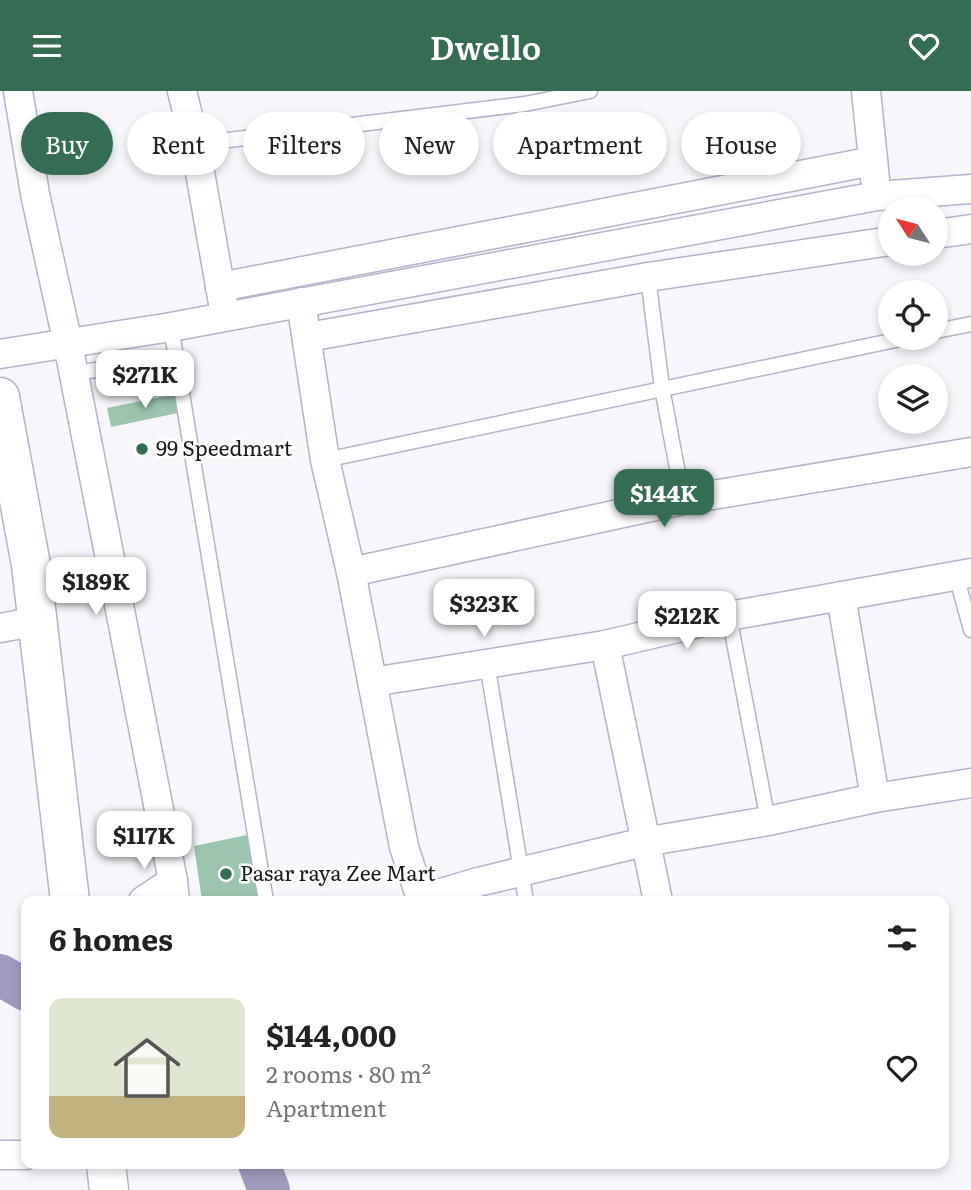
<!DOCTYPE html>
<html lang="en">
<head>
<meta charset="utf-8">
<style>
  :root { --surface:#fff; --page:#f6f6f6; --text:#222; --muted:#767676; --line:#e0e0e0; --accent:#356d54 }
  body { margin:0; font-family:Literata,serif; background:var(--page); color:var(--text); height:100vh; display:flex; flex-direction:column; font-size:26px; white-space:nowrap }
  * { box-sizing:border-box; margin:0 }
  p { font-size:23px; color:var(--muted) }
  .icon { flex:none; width:38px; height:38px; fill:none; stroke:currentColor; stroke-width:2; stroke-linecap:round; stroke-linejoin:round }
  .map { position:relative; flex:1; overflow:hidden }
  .drawer { position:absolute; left:21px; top:805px; width:928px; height:273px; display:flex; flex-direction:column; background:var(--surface); border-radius:14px; box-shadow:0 4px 10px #0003 }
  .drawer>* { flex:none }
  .hud { position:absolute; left:21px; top:21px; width:929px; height:63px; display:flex; gap:14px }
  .needle { width:46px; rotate:306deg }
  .fabs { position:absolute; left:878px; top:105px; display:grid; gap:14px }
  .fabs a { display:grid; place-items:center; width:70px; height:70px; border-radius:50%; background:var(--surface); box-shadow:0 4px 10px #0003; font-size:35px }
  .price { position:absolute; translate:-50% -60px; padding:0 16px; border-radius:14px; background:#fff; color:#222; font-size:23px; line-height:46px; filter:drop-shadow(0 2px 4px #0008) }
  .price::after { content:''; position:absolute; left:50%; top:42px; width:21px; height:16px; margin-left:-10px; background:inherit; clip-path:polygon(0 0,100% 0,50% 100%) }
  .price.active { background:var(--accent); color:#fff }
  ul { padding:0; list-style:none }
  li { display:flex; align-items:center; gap:21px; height:175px; padding:0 28px }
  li+li { border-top:2px solid var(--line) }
  li span { display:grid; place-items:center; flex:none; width:196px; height:140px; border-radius:14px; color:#555 }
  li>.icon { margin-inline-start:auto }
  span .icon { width:84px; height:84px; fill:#fffc; stroke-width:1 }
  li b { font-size:30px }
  h2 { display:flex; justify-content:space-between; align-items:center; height:84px; padding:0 28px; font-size:30px }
  .chip { padding:0 24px; border-radius:32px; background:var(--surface); box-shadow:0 4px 10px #0003; font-size:24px; line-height:63px }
  .chip.active { background:var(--accent); color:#fff }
  header { display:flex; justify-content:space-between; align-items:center; height:91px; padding:0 28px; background:var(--accent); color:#fff; font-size:32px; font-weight:600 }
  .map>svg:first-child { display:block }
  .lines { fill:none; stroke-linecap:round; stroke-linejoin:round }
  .river { stroke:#a09abf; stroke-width:42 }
  .building { fill:#9bc5af }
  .lane-casing { stroke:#b6b2ca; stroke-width:17 }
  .street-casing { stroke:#b6b2ca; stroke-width:31 }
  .secondary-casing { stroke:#b6b2ca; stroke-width:41 }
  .lane { stroke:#fff; stroke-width:14 }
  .street { stroke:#fff; stroke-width:28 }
  .secondary { stroke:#fff; stroke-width:38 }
  .poi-dot { fill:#356d54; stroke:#fff; stroke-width:2.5 }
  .labels { text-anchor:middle; stroke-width:5; stroke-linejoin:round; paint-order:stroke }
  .poi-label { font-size:21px; fill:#191720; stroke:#fff; text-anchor:start }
</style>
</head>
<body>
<header><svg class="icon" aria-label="menu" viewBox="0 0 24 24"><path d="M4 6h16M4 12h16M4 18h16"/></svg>Dwello<svg class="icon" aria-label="heart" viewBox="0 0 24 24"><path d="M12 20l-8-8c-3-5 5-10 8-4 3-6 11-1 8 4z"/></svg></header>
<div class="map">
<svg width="971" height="1099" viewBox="0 0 971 1099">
  <rect width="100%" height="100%" fill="#f7f6fb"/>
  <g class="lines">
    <g class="river">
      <path d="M0 884 26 899"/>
      <path d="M259 1073 269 1099"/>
    </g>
  </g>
  <g class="building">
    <path d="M180 302 183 321 111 336 107 317Z"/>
    <path d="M247 744 258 810H202L194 755Z"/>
  </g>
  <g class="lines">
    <defs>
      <g id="lane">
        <path d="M195 53 525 13 590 0"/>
        <path d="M648 186 662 297 683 409"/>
        <path d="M171 236 266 810"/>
        <path d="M936 240 971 233"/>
        <path d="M74 282 177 268"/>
        <path d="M325 369 905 247"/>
        <path d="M956 484 971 539"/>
        <path d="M729 525 768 730"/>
        <path d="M487 572 526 810"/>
      </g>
      <g id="street">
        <path d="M18 0 35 103 68 253 173 790 175 810"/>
        <path d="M182 0 195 53 223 212"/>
        <path d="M866 0 875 88"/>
        <path d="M936 143 971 138"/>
        <path d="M220 196 873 70"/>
        <path d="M301 211 325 369 351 481 404 756 421 808 478 791 644 751 768 730 875 707 971 692"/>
        <path d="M308 246 648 186 891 150"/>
        <path d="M0 263 171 236 877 105 971 98"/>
        <path d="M351 481 683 409 971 361"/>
        <path d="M841 505 875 707"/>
        <path d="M0 537 38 530"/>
        <path d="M372 591 605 554"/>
        <path d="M143 810 173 790"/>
        <path d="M658 810 605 554 729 525 971 482"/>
        <path d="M0 1064H26"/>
      </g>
      <g id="secondary">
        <path d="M0 306 31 474 70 810"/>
        <path d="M106 1073 109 1099"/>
      </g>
    </defs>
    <use href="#lane" class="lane-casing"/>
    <use href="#street" class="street-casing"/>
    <use href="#secondary" class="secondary-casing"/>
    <use href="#lane" class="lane"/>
    <use href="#street" class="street"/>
    <use href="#secondary" class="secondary"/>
  </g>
  <g class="poi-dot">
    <circle cx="142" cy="358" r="7"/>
    <circle cx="226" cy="783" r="7"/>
  </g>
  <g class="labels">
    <g class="poi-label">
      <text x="156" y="365">99 Speedmart</text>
      <text x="240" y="790">Pasar raya Zee Mart</text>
    </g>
  </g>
</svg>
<div class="fabs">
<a><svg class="needle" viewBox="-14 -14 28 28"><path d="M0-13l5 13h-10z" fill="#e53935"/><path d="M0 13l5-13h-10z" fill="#767676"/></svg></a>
<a><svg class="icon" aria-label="locate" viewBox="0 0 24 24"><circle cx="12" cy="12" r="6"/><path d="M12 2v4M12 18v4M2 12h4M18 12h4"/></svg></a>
<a><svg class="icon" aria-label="layers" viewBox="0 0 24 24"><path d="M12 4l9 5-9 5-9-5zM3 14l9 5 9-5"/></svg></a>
</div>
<b class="price" style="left:145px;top:319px">$271K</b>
<b class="price active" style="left:664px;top:438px">$144K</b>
<b class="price" style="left:96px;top:526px">$189K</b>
<b class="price" style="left:484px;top:548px">$323K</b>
<b class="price" style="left:687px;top:560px">$212K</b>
<b class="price" style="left:144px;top:780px">$117K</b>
<div class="hud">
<a class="chip active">Buy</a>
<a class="chip">Rent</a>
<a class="chip">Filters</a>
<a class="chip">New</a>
<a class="chip">Apartment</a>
<a class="chip">House</a>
</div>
<section class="drawer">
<h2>6 homes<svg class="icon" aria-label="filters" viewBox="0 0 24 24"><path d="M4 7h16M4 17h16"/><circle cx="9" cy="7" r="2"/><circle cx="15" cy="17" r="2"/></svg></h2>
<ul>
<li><span style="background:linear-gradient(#dfe7d0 70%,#c2b280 0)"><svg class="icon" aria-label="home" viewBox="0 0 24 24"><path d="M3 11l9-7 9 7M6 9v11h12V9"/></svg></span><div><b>$144,000</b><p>2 rooms · 80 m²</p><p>Apartment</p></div><svg class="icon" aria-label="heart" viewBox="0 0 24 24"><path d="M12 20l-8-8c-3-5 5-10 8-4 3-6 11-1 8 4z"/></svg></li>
</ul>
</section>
</div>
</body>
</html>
